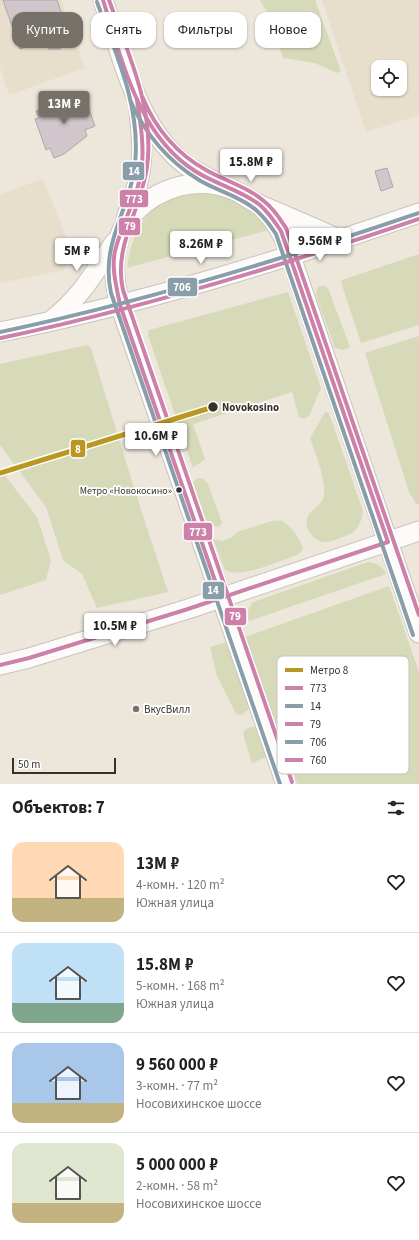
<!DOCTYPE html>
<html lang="ru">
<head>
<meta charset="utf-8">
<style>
  :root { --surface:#fff; --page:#f6f6f6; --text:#222; --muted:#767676; --line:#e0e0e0; --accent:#767169 }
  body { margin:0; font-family:"Source Sans 3",sans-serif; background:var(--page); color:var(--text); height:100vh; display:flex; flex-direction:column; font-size:15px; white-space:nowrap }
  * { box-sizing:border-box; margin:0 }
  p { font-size:13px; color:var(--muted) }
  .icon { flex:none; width:22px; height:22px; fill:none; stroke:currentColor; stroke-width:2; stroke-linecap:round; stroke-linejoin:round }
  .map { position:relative; height:784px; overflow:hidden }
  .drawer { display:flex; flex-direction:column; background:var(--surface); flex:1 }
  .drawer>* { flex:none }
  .guide { position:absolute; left:12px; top:12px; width:395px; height:36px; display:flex; gap:8px }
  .buttons { position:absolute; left:371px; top:60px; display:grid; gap:8px }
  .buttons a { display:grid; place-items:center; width:36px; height:36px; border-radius:8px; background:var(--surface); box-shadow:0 1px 3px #0004; font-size:20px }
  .scale { position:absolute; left:12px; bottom:10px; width:104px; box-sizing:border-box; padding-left:4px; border:2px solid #36322b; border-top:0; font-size:11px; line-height:14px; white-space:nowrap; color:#36322b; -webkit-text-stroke:3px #fff; paint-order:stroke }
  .price { position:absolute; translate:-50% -34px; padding:0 9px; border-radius:4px; background:#fff; color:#222; font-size:13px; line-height:26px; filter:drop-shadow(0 1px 2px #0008) }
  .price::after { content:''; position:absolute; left:50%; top:24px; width:12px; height:9px; margin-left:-6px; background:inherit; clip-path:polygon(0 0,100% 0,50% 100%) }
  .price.on { background:var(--accent); color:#fff }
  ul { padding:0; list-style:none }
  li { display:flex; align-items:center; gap:12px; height:100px; padding:0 12px }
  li+li { border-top:1px solid var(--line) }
  li span { display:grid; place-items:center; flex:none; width:112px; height:80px; border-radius:12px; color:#555 }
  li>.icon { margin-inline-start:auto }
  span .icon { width:48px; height:48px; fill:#fffc; stroke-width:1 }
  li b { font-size:17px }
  h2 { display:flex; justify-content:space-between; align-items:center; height:48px; padding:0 12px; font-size:17px }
  .pill { padding:0 14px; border-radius:12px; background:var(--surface); box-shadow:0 1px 3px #0004; font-size:14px; line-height:36px }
  .pill.on { background:var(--accent); color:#fff }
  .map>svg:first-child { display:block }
  .built { fill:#e7decb; fill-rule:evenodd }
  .green { fill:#d7dab9 }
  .building { fill:#d0c6cc; stroke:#ada8a6 }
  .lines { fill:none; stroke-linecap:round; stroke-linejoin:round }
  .secondary-casing { stroke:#c8c4bb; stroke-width:21 }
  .secondary { stroke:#fcfbfa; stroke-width:19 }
  .bus-1-casing { stroke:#fff; stroke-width:7 }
  .bus-2-casing { stroke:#fff; stroke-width:7 }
  .bus-3-casing { stroke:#fff; stroke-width:7 }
  .bus-4-casing { stroke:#fff; stroke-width:7 }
  .bus-5-casing { stroke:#fff; stroke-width:7 }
  .bus-1 { stroke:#cd80a8; stroke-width:4 }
  .bus-2 { stroke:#8a9eaa; stroke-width:4 }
  .bus-3 { stroke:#cd80a8; stroke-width:4 }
  .bus-4 { stroke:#8a9eaa; stroke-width:4 }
  .bus-5 { stroke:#cd80a8; stroke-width:4 }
  .metro-1-casing { stroke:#fff; stroke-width:8 }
  .metro-1 { stroke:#b99721; stroke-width:5 }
  .stop-dot { fill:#36322b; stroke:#fff; stroke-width:1.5 }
  .poi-dot { fill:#767169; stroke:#fff; stroke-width:1.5 }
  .labels { text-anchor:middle; stroke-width:3.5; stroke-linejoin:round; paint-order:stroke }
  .bus-label { font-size:10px; fill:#36322b; stroke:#fff; text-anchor:end }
  .stop-label { font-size:11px; font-weight:bold; fill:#36322b; stroke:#fff; text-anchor:start }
  .poi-label { font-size:11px; fill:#36322b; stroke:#fff; text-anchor:start }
  .key { fill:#fff; stroke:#c3c2bf; stroke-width:1 }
  .key-label { font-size:11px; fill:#36322b }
  .line-badge { stroke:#fff; stroke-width:1.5 }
  .badge-label { font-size:11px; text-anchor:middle; font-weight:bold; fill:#fff }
</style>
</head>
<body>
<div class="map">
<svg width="419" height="784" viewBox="0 0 419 784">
  <rect width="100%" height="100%" fill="#ece6db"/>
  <g class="built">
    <path d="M0 0H61L85 68 9 95 0 67Z"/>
    <path d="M322 0H419V115L366 132ZM378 67H400V89H378Z"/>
    <path d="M43 179 71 249 64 270 0 283V194Z"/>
  </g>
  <g class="green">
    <path d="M260 0H315L341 71 337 73 315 63 283 58 269 16Z"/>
    <path d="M200 193C231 197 251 204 269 230L127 268C133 222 153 197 200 193Z"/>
    <path d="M419 254V325L361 343 341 282 342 280Z"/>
    <path d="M319 286H325L328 288 350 347 343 350 335 348 316 296 317 289Z"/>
    <path d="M288 292 321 388 309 416 304 419 299 417 292 392 193 424 205 459 193 468 148 335 149 330Z"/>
    <path d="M419 336V504L417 505 409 492 365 353Z"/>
    <path d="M87 345 91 348 135 491 168 592 97 608 82 574 63 560 46 507 0 445V364Z"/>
    <path d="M325 412 329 413 363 511C362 520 358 532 348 535 331 541 321 549 309 531 306 526 306 521 308 516 312 508 323 505 324 495 326 479 315 453 310 438Z"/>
    <path d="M3 473 37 517 51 560 46 580 0 595V474Z"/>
    <path d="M198 478 204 479 208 484 222 523 219 527C200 527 198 502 193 487V482Z"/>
    <path d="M272 521C275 521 279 520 282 521 291 525 302 541 303 550L297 555C278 561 243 579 225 570L213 539 222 541 231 538 237 532Z"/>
    <path d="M368 562C378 563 382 566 386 574L249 621C247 612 248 608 253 602Z"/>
    <path d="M389 586 419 672V784H298L245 637Z"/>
    <path d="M226 642 249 706 248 710 241 715 236 714 217 676 210 647Z"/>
    <path d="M251 727H255L266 757 252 763 243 734 246 729Z"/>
  </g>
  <g class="building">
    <path d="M3 0H57L68 32V42L60 49H49L41 42 20 49Z"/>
    <path d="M84 95 95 126 85 130 87 136 64 154 54 158 50 148 46 150 35 119 39 118 36 111Z"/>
    <path d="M387 168 393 187 381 191 375 171Z"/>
  </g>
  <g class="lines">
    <defs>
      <g id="secondary">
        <path d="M103 0C122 56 137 129 187 166 196 172 206 177 216 182"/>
        <path d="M261 206C273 218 281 230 287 245L419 633"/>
        <path d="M126 219C130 206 136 192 139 178 144 155 141 134 139 111"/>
        <path d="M53 319C83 295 94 272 115 242"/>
        <path d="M0 332C142 304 282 260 419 213"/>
        <path d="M0 665 29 658 188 609 419 531"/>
        <path d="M286 784 120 305C112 274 110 238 134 213 159 187 196 176 231 189 241 193 250 200 260 205 287 216 314 228 341 240"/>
      </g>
    </defs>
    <use href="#secondary" class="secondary-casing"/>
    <use href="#secondary" class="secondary"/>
    <defs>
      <g id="bus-1">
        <path d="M137 100C140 121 144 142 142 164 140 194 122 222 115 251 111 269 117 288 120 305L221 598"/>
        <path d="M0 665 29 658 188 609 388 542 281 231C275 222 268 212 260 205 241 190 215 184 195 171 138 135 122 60 103 0"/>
      </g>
      <g id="bus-2">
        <path d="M97 2C116 54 141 107 135 164 130 211 100 242 111 293L280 784"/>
        <path d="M131 102C145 134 169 162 199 180 217 191 240 196 256 210 264 217 270 225 276 234L413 635"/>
      </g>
      <g id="bus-3">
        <path d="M109 0C128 53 155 110 147 167 141 210 113 246 123 290L292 782"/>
        <path d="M143 98C155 128 177 154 206 170 225 181 248 187 265 202 274 209 280 219 286 228L419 615"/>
      </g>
      <path id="bus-4" d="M0 332C143 302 281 260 419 213"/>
      <path id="bus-5" d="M1 338C143 308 281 266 419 219"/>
    </defs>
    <use href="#bus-1" class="bus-1-casing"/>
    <use href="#bus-2" class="bus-2-casing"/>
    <use href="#bus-3" class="bus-3-casing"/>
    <use href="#bus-4" class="bus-4-casing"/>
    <use href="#bus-5" class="bus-5-casing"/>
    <use href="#bus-1" class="bus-1"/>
    <use href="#bus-2" class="bus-2"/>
    <use href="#bus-3" class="bus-3"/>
    <use href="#bus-4" class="bus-4"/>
    <use href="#bus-5" class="bus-5"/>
    <defs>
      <path id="metro-1" d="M0 473 213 407"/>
    </defs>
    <use href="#metro-1" class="metro-1-casing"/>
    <use href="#metro-1" class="metro-1"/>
  </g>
  <g class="stop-dot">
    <circle cx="213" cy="407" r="5.5"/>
    <circle cx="179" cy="490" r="3.5"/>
  </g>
  <circle class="poi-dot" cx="136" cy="709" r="4"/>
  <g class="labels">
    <g class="bus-label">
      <text x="172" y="494">Метро «Новокосино»</text>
    </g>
    <g class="stop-label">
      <text x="222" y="411">Novokosino</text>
    </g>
    <g class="poi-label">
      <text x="144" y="713">ВкусВилл</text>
    </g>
  </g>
  <rect x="277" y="656" width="132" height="118" rx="6" class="key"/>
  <rect x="285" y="668" width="18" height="4" fill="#b99721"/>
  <rect x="285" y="686" width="18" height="4" fill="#cd80a8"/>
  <rect x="285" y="704" width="18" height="4" fill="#8a9eaa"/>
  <rect x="285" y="722" width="18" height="4" fill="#cd80a8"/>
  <rect x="285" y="740" width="18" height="4" fill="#8a9eaa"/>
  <rect x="285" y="758" width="18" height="4" fill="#cd80a8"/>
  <g class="key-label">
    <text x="310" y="674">Метро 8</text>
    <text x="310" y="692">773</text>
    <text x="310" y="710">14</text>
    <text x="310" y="728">79</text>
    <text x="310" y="746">706</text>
    <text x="310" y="764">760</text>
  </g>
  <g class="line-badge">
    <rect x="122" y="161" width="23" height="20" rx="4" fill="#8a9eaa"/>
    <rect x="119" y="189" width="30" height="19" rx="4" fill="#cd80a8"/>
    <rect x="118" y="217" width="23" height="19" rx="4" fill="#cd80a8"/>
    <rect x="167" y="277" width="31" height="20" rx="4" fill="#8a9eaa"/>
    <rect x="70" y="439" width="16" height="19" rx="4" fill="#b99721"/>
    <rect x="183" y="522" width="30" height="19" rx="4" fill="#cd80a8"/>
    <rect x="202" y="581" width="23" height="19" rx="4" fill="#8a9eaa"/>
    <rect x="224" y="607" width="23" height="19" rx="4" fill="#cd80a8"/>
  </g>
  <g class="badge-label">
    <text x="134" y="175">14</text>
    <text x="134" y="203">773</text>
    <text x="130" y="230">79</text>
    <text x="182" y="291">706</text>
    <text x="78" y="453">8</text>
    <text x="198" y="536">773</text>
    <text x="213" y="594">14</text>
    <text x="235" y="620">79</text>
  </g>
</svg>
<div class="buttons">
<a><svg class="icon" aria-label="locate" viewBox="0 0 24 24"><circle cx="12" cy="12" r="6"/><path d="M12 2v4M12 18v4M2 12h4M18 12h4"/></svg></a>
</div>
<div class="scale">50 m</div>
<b class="price on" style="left:64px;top:125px">13M ₽</b>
<b class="price" style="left:251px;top:183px">15.8M ₽</b>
<b class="price" style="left:320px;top:262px">9.56M ₽</b>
<b class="price" style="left:201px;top:265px">8.26M ₽</b>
<b class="price" style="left:77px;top:272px">5M ₽</b>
<b class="price" style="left:156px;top:457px">10.6M ₽</b>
<b class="price" style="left:115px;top:647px">10.5M ₽</b>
<div class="guide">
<a class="pill on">Купить</a>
<a class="pill">Снять</a>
<a class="pill">Фильтры</a>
<a class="pill">Новое</a>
</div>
</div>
<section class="drawer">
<h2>Объектов: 7<svg class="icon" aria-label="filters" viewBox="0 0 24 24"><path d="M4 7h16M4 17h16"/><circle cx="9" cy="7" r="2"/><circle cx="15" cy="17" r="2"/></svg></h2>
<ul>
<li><span style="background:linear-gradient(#ffd9b3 70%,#c2b280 0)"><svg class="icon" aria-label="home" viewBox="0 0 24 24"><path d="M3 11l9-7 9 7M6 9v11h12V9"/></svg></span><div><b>13M ₽</b><p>4-комн. · 120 m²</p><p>Южная улица</p></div><svg class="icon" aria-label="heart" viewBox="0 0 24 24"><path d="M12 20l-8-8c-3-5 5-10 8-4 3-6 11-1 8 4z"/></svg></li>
<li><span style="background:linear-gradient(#bfe0f5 75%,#7fa58c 0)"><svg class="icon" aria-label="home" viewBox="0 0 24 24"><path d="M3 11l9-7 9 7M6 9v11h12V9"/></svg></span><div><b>15.8M ₽</b><p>5-комн. · 168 m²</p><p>Южная улица</p></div><svg class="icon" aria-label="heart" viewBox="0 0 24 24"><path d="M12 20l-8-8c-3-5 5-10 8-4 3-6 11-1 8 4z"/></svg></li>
<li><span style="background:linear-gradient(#a9c7e8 75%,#c2b280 0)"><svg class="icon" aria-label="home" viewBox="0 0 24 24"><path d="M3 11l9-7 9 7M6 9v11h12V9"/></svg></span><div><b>9 560 000 ₽</b><p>3-комн. · 77 m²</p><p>Носовихинское шоссе</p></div><svg class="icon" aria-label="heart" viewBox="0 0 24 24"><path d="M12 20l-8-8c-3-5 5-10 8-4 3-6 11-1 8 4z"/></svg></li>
<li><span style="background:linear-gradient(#dfe7d0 75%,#c2b280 0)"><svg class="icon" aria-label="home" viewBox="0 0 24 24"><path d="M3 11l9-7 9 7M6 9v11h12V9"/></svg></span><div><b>5 000 000 ₽</b><p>2-комн. · 58 m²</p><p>Носовихинское шоссе</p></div><svg class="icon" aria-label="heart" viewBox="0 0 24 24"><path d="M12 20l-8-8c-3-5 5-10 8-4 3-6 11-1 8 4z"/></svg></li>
</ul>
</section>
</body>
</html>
